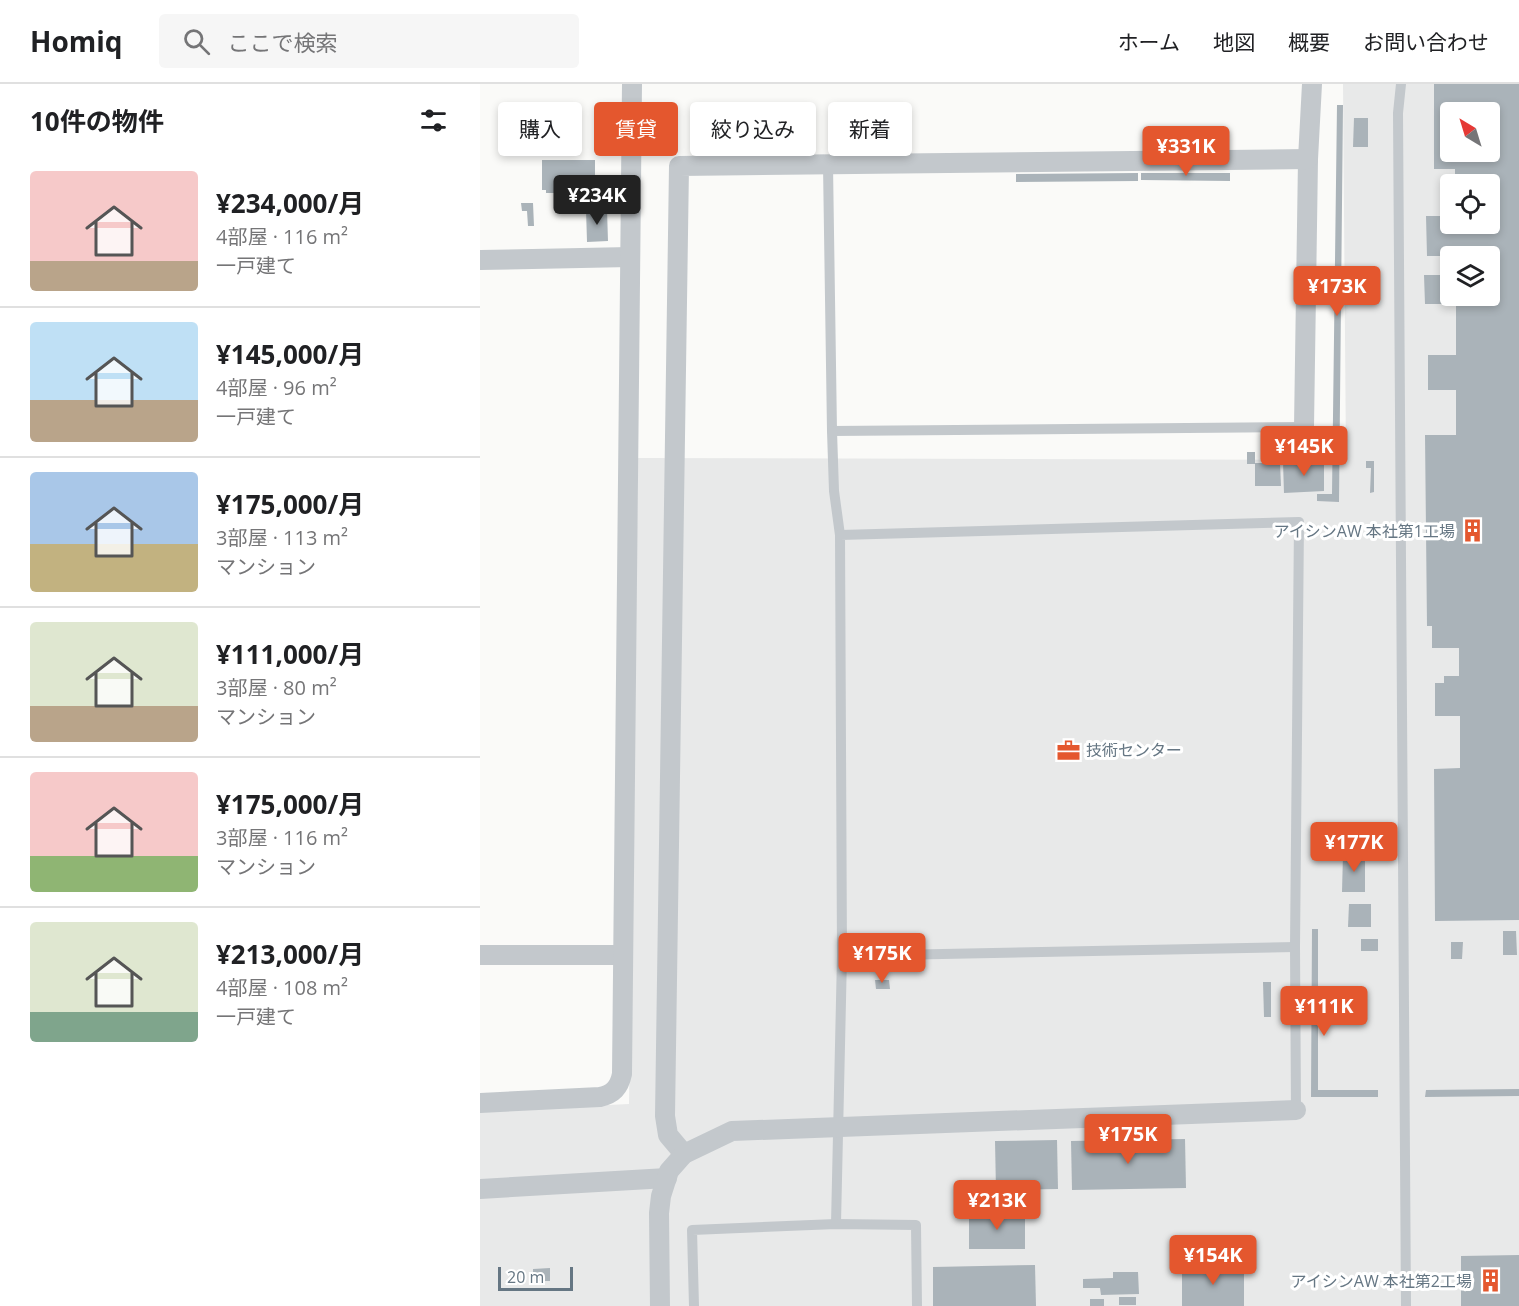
<!DOCTYPE html>
<html lang="ja">
<head>
<meta charset="utf-8">
<style>
  :root { --surface:#fff; --page:#f6f6f6; --text:#202124; --muted:#757577; --line:#e0e0e0; --accent:#e4572e }
  body { margin:0; font-family:"Open Sans","Noto Sans JP",sans-serif; background:var(--page); color:var(--text); height:100vh; display:flex; flex-direction:column; font-size:22px; white-space:nowrap }
  * { box-sizing:border-box; margin:0 }
  p { font-size:20px; color:var(--muted) }
  .icon { flex:none; width:33px; height:33px; fill:none; stroke:currentColor; stroke-width:2; stroke-linecap:round; stroke-linejoin:round }
  .map { position:relative; flex:1; overflow:hidden }
  .side { display:flex; flex-direction:column; background:var(--surface); width:480px }
  .side>* { flex:none }
  .hud { position:absolute; left:18px; top:18px; width:570px; height:54px; display:flex; gap:12px }
  .needle { width:39px; rotate:322deg }
  .controls { position:absolute; left:960px; top:18px; display:grid; gap:12px }
  .controls a { display:grid; place-items:center; width:60px; height:60px; border-radius:6px; background:var(--surface); box-shadow:0 3px 9px #0003; font-size:30px }
  .scale { position:absolute; left:18px; bottom:15px; width:75px; box-sizing:border-box; padding-left:6px; border:3px solid #657683; border-top:0; font-size:16px; line-height:21px; white-space:nowrap; color:#657683; -webkit-text-stroke:4px #fff; paint-order:stroke }
  .price { position:absolute; translate:-50% -51px; padding:0 14px; border-radius:6px; background:var(--accent); color:#fff; font-size:20px; line-height:39px; filter:drop-shadow(0 2px 3px #0008) }
  .price::after { content:''; position:absolute; left:50%; top:36px; width:18px; height:14px; margin-left:-9px; background:inherit; clip-path:polygon(0 0,100% 0,50% 100%) }
  .price.current { background:#222; color:#fff }
  ul { padding:0; list-style:none }
  li { display:flex; align-items:center; gap:18px; height:150px; padding:0 30px }
  li+li { border-top:2px solid var(--line) }
  li span { display:grid; place-items:center; flex:none; width:168px; height:120px; border-radius:6px; color:#555 }
  li>.icon { margin-inline-start:auto }
  span .icon { width:72px; height:72px; fill:#fffc; stroke-width:1 }
  li b { font-size:26px }
  h2 { display:flex; justify-content:space-between; align-items:center; height:72px; padding:0 30px; font-size:26px }
  .chip { padding:0 21px; border-radius:6px; background:var(--surface); box-shadow:0 3px 9px #0003; font-size:21px; line-height:54px }
  .chip.current { background:var(--accent); color:#fff }
  header { display:flex; align-items:center; gap:36px; box-sizing:border-box; height:84px; padding:0 30px; background:var(--surface); border-bottom:2px solid var(--line) }
  header strong { font-size:28px }
  nav { display:flex; gap:33px; margin-inline-start:auto; font-size:21px }
  .search { width:420px; height:54px; background:var(--page); display:flex; align-items:center; gap:15px; box-sizing:border-box; padding:0 21px; border-radius:6px; color:var(--muted); font-size:22px }
  main { display:flex; flex:1; min-height:0 }
  .map>svg:first-child { display:block }
  .built { fill:#e8e9e9; fill-rule:evenodd }
  .building { fill:#aab3b9; fill-rule:evenodd }
  .lines { fill:none; stroke-linecap:round; stroke-linejoin:round }
  .lane { stroke:#c3c8cc; stroke-width:10 }
  .street { stroke:#c3c8cc; stroke-width:20 }
  .labels { text-anchor:middle; stroke-width:6; stroke-linejoin:round; paint-order:stroke }
  .poi-label { font-size:16px; fill:#657683; stroke:#fff; text-anchor:end }
</style>
</head>
<body>
<header>
<strong>Homiq</strong>
<div class="search"><svg class="icon" aria-label="search" viewBox="0 0 24 24"><circle cx="10" cy="10" r="6"/><path d="M15 15l6 6"/></svg>ここで検索</div>
<nav><a>ホーム</a><a>地図</a><a>概要</a><a>お問い合わせ</a></nav>
</header>
<main>
<section class="side">
<h2>10件の物件<svg class="icon" aria-label="filters" viewBox="0 0 24 24"><path d="M4 7h16M4 17h16"/><circle cx="9" cy="7" r="2"/><circle cx="15" cy="17" r="2"/></svg></h2>
<ul>
<li><span style="background:linear-gradient(#f6c9c9 75%,#b9a48a 0)"><svg class="icon" aria-label="home" viewBox="0 0 24 24"><path d="M3 11l9-7 9 7M6 9v11h12V9"/></svg></span><div><b>¥234,000/月</b><p>4部屋 · 116 m²</p><p>一戸建て</p></div></li>
<li><span style="background:linear-gradient(#bfe0f5 65%,#b9a48a 0)"><svg class="icon" aria-label="home" viewBox="0 0 24 24"><path d="M3 11l9-7 9 7M6 9v11h12V9"/></svg></span><div><b>¥145,000/月</b><p>4部屋 · 96 m²</p><p>一戸建て</p></div></li>
<li><span style="background:linear-gradient(#a9c7e8 60%,#c2b280 0)"><svg class="icon" aria-label="home" viewBox="0 0 24 24"><path d="M3 11l9-7 9 7M6 9v11h12V9"/></svg></span><div><b>¥175,000/月</b><p>3部屋 · 113 m²</p><p>マンション</p></div></li>
<li><span style="background:linear-gradient(#dfe7d0 70%,#b9a48a 0)"><svg class="icon" aria-label="home" viewBox="0 0 24 24"><path d="M3 11l9-7 9 7M6 9v11h12V9"/></svg></span><div><b>¥111,000/月</b><p>3部屋 · 80 m²</p><p>マンション</p></div></li>
<li><span style="background:linear-gradient(#f6c9c9 70%,#8fb573 0)"><svg class="icon" aria-label="home" viewBox="0 0 24 24"><path d="M3 11l9-7 9 7M6 9v11h12V9"/></svg></span><div><b>¥175,000/月</b><p>3部屋 · 116 m²</p><p>マンション</p></div></li>
<li><span style="background:linear-gradient(#dfe7d0 75%,#7fa58c 0)"><svg class="icon" aria-label="home" viewBox="0 0 24 24"><path d="M3 11l9-7 9 7M6 9v11h12V9"/></svg></span><div><b>¥213,000/月</b><p>4部屋 · 108 m²</p><p>一戸建て</p></div></li>
</ul>
</section>
<div class="map">
<svg width="1039" height="1222" viewBox="0 0 1039 1222">
  <rect width="100%" height="100%" fill="#fafaf8"/>
  <path class="built" d="M863 0H1039V1222H0V1027L149 1020 158 374 866 376ZM970 28H1010V68H970ZM970 100H1010V140H970ZM970 172H1010V212H970Z"/>
  <g class="building">
    <path d="M954 0H1039V836L955 837 954 685 980 684V632H955V599H964V592H979V564H952V542H947L945 351H976V306H948V271H976V220H945L944 191H970V212H1010V172H947L946 132H970V140H1010V100H975V85H954ZM970 28H1010V68H970Z"/>
    <path d="M857 21H863L859 418 837 417V410H852Z"/>
    <path d="M874 34H888V63H873Z"/>
    <path d="M62 76H115V103H105V106H89V109H66V106H62Z"/>
    <path d="M658 89V97L536 98V90Z"/>
    <path d="M661 89H750V97L661 96Z"/>
    <path d="M41 119H53L54 142H48L47 127H42Z"/>
    <path d="M106 126H127L128 157 107 158Z"/>
    <rect x="767" y="368" width="8" height="12"/>
    <path d="M844 377V407L804 409 803 378Z"/>
    <path d="M886 377H894V408L890 409 891 384H886Z"/>
    <path d="M775 379H800L801 402H775Z"/>
    <path d="M863 770H885V808H862Z"/>
    <path d="M869 820H891V843H868Z"/>
    <path d="M832 845H838V1006H898V1013H831Z"/>
    <path d="M1023 847H1036L1037 871H1023Z"/>
    <rect x="881" y="855" width="17" height="12"/>
    <path d="M971 858H983L982 875H971Z"/>
    <path d="M395 896H409L410 905H396Z"/>
    <path d="M783 898H791V933H784Z"/>
    <path d="M1039 1005V1012L945 1013 946 1006Z"/>
    <path d="M705 1055 706 1104 592 1106 591 1057Z"/>
    <path d="M577 1056 578 1105 516 1106 515 1057Z"/>
    <rect x="489" y="1129" width="56" height="36"/>
    <path d="M1039 1171V1222H981V1172Z"/>
    <path d="M555 1181 556 1222H453V1183Z"/>
    <rect x="702" y="1181" width="62" height="41"/>
    <path d="M70 1184V1197H53V1185Z"/>
    <path d="M633 1188H658L659 1210 621 1211 620 1204H603V1195L633 1194Z"/>
    <rect x="639" y="1213" width="17" height="8"/>
    <rect x="610" y="1215" width="14" height="7"/>
  </g>
  <g class="lines">
    <g class="lane">
      <path d="M921 0 918 29 926 1222"/>
      <path d="M348 81 352 347 824 343"/>
      <path d="M352 347 354 407 360 451"/>
      <path d="M362 872 815 863"/>
      <path d="M356 1140 362 872 360 451 819 438 815 863 816 1026"/>
      <path d="M214 1222 212 1146 356 1140 436 1141 437 1222"/>
    </g>
    <g class="street">
      <path d="M0 176 150 173"/>
      <path d="M824 343 828 75 832 0"/>
      <path d="M0 871H142"/>
      <path d="M0 1019 120 1013C133 1010 139 1004 142 990L152 0"/>
      <path d="M204 1070 188 1051 185 1032 199 82 828 75"/>
      <path d="M0 1105 187 1094"/>
      <path d="M180 1222 179 1129 181 1112 189 1087 204 1070 252 1047 816 1026"/>
    </g>
  </g>
  <defs>
    <symbol id="building-bare" viewBox="-9 -9 18 18"><path d="M-4-6H4V6H1V3H-1V6H-4ZM-2.5-4.3h1.7v1.8h-1.7ZM.8-4.3h1.7v1.8H.8ZM-2.5-1h1.7V.8h-1.7ZM.8-1h1.7V.8H.8Z" fill="#e4572e" stroke="#fff" stroke-width="2.5" paint-order="stroke"/></symbol>
    <symbol id="office-bare" viewBox="-9 -9 18 18"><path d="M-6-3h4V-5.5h4V-3h4V5H-6ZM-1-4.5V-3h2v-1.5ZM-6 0V1H6V0Z" fill="#e4572e" stroke="#fff" stroke-width="2.5" paint-order="stroke"/></symbol>
  </defs>
  <g fill-rule="evenodd">
    <use href="#building-bare" x="976" y="430" width="33" height="33"/>
    <use href="#office-bare" x="572" y="650" width="33" height="33"/>
    <use href="#building-bare" x="994" y="1180" width="33" height="33"/>
  </g>
  <g class="labels">
    <g class="poi-label">
      <text x="975" y="453">アイシンAW 本社第1工場</text>
      <text x="606" y="672" text-anchor="start">技術センター</text>
      <text x="992" y="1203">アイシンAW 本社第2工場</text>
    </g>
  </g>
</svg>
<div class="controls">
<a><svg class="needle" viewBox="-14 -14 28 28"><path d="M0-13l5 13h-10z" fill="#e53935"/><path d="M0 13l5-13h-10z" fill="#757577"/></svg></a>
<a><svg class="icon" aria-label="locate" viewBox="0 0 24 24"><circle cx="12" cy="12" r="6"/><path d="M12 2v4M12 18v4M2 12h4M18 12h4"/></svg></a>
<a><svg class="icon" aria-label="layers" viewBox="0 0 24 24"><path d="M12 4l9 5-9 5-9-5zM3 14l9 5 9-5"/></svg></a>
</div>
<div class="scale">20 m</div>
<b class="price" style="left:706px;top:93px">¥331K</b>
<b class="price current" style="left:117px;top:142px">¥234K</b>
<b class="price" style="left:857px;top:233px">¥173K</b>
<b class="price" style="left:824px;top:393px">¥145K</b>
<b class="price" style="left:874px;top:789px">¥177K</b>
<b class="price" style="left:402px;top:900px">¥175K</b>
<b class="price" style="left:844px;top:953px">¥111K</b>
<b class="price" style="left:648px;top:1081px">¥175K</b>
<b class="price" style="left:517px;top:1147px">¥213K</b>
<b class="price" style="left:733px;top:1202px">¥154K</b>
<div class="hud">
<a class="chip">購入</a>
<a class="chip current">賃貸</a>
<a class="chip">絞り込み</a>
<a class="chip">新着</a>
</div>
</div>
</main>
</body>
</html>
